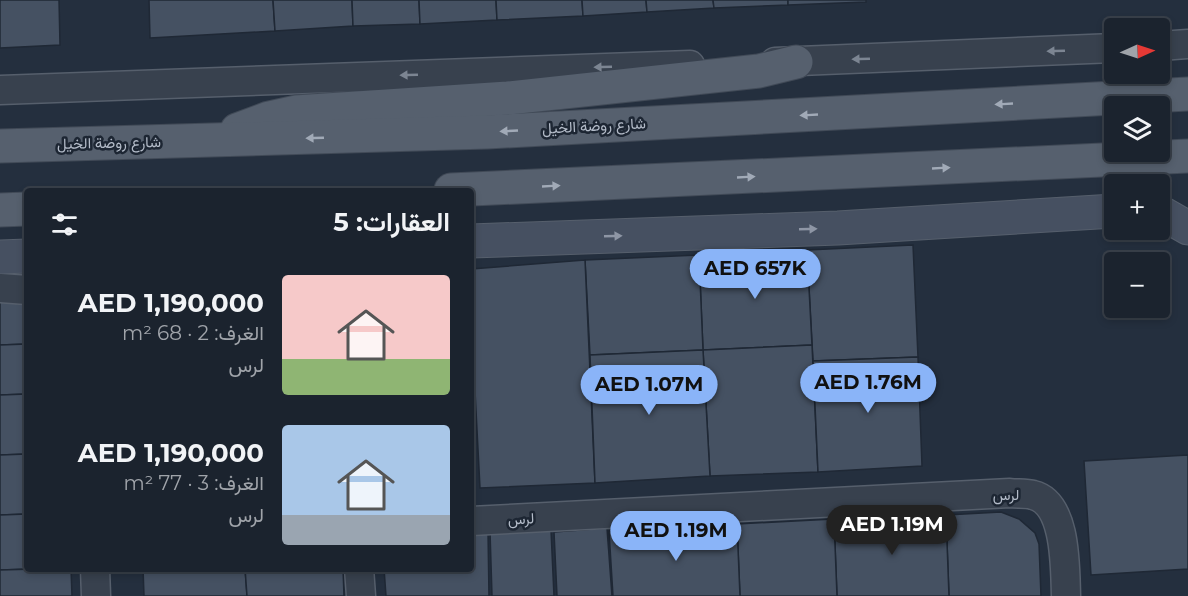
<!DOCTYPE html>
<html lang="ar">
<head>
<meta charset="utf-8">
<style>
  :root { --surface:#1b232e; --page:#242b36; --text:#f1f3f6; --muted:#a0a4aa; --line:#39404a; --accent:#8ab4f8 }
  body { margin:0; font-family:Montserrat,Vazirmatn,sans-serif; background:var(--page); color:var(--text); direction:rtl; height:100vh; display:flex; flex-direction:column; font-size:22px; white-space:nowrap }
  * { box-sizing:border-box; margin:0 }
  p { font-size:20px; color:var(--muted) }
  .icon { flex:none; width:33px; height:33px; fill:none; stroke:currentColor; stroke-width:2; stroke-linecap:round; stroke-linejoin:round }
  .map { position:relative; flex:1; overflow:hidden; direction:ltr }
  .sheet { position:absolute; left:24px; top:188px; width:450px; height:384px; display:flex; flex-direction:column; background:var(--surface); border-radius:6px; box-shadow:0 3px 9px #0003,0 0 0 2px var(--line); direction:rtl }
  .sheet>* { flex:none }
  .needle { width:39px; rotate:87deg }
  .buttons { position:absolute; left:1104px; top:18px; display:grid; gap:12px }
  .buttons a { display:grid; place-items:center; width:66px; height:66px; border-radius:6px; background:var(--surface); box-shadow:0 3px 9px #0003,0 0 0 2px var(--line); font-size:30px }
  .price { position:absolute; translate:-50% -51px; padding:0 14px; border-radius:21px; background:var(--accent); color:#111; font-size:20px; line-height:39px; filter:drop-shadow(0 2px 3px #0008) }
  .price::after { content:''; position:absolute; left:50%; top:36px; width:18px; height:14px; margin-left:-9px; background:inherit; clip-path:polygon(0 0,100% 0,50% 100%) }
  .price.on { background:#222; color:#fff }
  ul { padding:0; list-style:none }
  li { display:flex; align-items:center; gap:18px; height:150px; padding:0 24px }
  li span { display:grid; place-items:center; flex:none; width:168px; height:120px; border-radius:6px; color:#555 }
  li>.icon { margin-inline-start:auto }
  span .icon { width:72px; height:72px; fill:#fffc; stroke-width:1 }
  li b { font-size:26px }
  h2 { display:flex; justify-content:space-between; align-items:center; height:72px; padding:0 24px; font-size:26px }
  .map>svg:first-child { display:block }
  .building { fill:#455162; stroke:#1f2835; stroke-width:1.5 }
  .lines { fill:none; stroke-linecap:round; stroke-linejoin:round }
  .street-casing { stroke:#565f6c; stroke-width:31 }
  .secondary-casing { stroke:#565f6c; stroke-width:35 }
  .primary-casing { stroke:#414a57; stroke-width:35 }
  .street { stroke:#38414e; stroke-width:28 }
  .secondary { stroke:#465061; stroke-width:33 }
  .primary { stroke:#56606e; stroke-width:33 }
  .oneway { fill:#7c8592 }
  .oneway2 { fill:#a1aab7 }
  .oneway3 { fill:#8e96a5 }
  .labels { text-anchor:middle; stroke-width:5; stroke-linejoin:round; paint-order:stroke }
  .street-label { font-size:15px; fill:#b4bcc9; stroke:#1d2633 }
</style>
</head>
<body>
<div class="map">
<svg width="1188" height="596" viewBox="0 0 1188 596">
  <rect width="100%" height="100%" fill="#242f3e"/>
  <g class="building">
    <path d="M0 0H59L60 45 0 48Z"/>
    <path d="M149 0H273L275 31 150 38Z"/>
    <path d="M273 0H352L353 26 275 31Z"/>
    <path d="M352 0H419L420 24 353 26Z"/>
    <path d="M419 0H496L497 20 420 24Z"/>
    <path d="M496 0H582L583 16 497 20Z"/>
    <path d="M582 0H646L647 12 583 16Z"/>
    <path d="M646 0H713L714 8 647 12Z"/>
    <path d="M713 0H788V5L714 8Z"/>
    <path d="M788 0H866V2L788 5Z"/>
    <path d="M913 245 918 357 813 361 807 250Z"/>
    <path d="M807 250 812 345 703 350 699 255Z"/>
    <path d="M699 255 703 350 590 355 585 260Z"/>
    <path d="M585 260 595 483 480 488 471 314V269Z"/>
    <path d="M0 294 27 297V344L0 345Z"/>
    <path d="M27 344V394L0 395V345Z"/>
    <path d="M812 345 818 472 710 476 703 350Z"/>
    <path d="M703 350 710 476 595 483 590 355Z"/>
    <path d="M918 357 922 466 818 472 813 361Z"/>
    <path d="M27 394V454L0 455V395Z"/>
    <path d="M27 454V514L0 515V455Z"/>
    <path d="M1188 455V569L1091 575 1084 461Z"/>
    <path d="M1001 512 1019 519 1035 533 1039 544 1041 596H949L946 515Z"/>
    <path d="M27 514V568H56L0 570V515Z"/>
    <path d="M946 515 949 596H837L834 519Z"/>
    <path d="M834 519 837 596H740L737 524Z"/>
    <path d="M737 524 740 596H613L609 531Z"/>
    <path d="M607 528 612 596H557L554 532Z"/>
    <path d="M551 530 554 596H492L490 531Z"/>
    <path d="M488 531 489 596H386L384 568H471V532Z"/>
    <path d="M71 568 72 596H0V570Z"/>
    <path d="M143 568H245L247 596H144Z"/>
    <path d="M245 568H343L344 596H247Z"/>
  </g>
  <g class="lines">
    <defs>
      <g id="street">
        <path d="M1160 46 1188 44"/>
        <path d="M775 62 1114 48"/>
        <path d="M0 90 690 65"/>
        <path d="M0 288 27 290"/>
        <path d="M471 521 1010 493C1017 494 1026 493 1033 495 1067 503 1065 569 1066 596"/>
        <path d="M95 568 96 596"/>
        <path d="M359 568 361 596"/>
      </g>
      <g id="secondary">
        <path d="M1160 212 1188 228"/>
        <path d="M471 241 838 228 1114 211"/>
        <path d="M0 257 27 256"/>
      </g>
      <g id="primary">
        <path d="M237 130 269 118 296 112 508 98 759 71 796 62"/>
        <path d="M0 146 487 132 1188 94"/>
        <path d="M451 190 1188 156"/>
        <path d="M0 210 27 209"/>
      </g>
    </defs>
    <use href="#street" class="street-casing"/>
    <use href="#secondary" class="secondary-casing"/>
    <use href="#primary" class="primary-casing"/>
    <use href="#street" class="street"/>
    <use href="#secondary" class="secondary"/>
    <use href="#primary" class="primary"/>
  </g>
  <defs><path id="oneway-solid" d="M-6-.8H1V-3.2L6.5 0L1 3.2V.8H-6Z" transform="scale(1.5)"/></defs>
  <g class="oneway">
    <use href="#oneway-solid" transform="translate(1056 51) rotate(178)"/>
    <use href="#oneway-solid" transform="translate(861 59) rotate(178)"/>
    <use href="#oneway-solid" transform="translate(603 67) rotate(178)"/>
    <use href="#oneway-solid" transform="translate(409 75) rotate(178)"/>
  </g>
  <g class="oneway2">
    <use href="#oneway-solid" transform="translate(1004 104) rotate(177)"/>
    <use href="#oneway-solid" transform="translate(809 115) rotate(177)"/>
    <use href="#oneway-solid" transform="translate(509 131) rotate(177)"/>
    <use href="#oneway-solid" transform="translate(315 138) rotate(178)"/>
    <use href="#oneway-solid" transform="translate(941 168) rotate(-3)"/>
    <use href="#oneway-solid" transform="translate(746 177) rotate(-3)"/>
    <use href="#oneway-solid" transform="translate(551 186) rotate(-3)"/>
  </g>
  <g class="oneway3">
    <use href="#oneway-solid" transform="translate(808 229) rotate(-2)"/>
    <use href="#oneway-solid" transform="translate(613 236) rotate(-2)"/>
  </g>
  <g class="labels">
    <g class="street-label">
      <text transform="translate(594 126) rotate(-3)" y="5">شارع روضة الخيل</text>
      <text transform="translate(109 143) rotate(-1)" y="5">شارع روضة الخيل</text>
      <text x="1006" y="500">لرس</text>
      <text transform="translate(521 519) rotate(-3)" y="5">لرس</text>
    </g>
  </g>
</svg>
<div class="buttons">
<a><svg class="needle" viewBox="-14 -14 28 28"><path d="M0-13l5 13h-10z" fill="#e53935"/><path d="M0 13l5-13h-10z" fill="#a0a4aa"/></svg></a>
<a><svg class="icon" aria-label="layers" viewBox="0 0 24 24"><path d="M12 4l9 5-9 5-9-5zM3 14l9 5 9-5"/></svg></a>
<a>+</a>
<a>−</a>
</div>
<b class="price" style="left:755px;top:300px">AED 657K</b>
<b class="price" style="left:868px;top:414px">AED 1.76M</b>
<b class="price" style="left:649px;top:416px">AED 1.07M</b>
<b class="price on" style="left:892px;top:556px">AED 1.19M</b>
<b class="price" style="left:676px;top:562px">AED 1.19M</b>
<section class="sheet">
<h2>العقارات: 5<svg class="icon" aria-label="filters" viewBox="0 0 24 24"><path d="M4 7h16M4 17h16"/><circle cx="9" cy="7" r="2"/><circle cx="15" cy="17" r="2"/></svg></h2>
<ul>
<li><span style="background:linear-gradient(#f6c9c9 70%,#8fb573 0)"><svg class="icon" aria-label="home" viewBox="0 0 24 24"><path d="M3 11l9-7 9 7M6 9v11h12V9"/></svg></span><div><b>AED 1,190,000</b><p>الغرف: 2 · 68 m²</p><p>لرس</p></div></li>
<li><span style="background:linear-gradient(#a9c7e8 75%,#9aa5b1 0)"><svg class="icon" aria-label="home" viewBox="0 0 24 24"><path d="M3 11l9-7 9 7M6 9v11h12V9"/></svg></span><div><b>AED 1,190,000</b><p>الغرف: 3 · 77 m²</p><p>لرس</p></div></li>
</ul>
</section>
</div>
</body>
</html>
